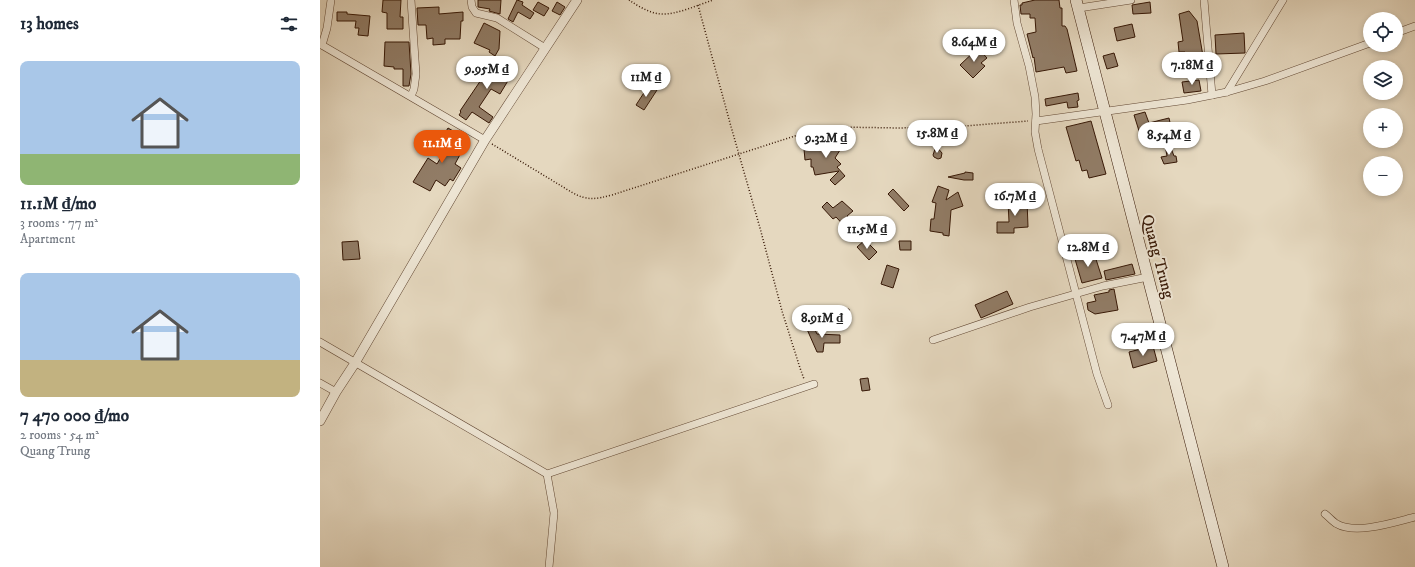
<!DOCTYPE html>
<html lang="en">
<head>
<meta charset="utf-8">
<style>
  :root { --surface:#fff; --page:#f6f6f7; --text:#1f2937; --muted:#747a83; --accent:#ea580c }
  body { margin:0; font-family:"IM FELL DW Pica",serif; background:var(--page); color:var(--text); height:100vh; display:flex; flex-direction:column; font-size:15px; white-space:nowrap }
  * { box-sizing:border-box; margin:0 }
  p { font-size:13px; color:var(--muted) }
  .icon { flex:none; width:22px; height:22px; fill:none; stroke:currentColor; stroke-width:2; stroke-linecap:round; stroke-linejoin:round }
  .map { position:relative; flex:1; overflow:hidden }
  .details { display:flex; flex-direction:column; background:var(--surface); width:320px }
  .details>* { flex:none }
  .fabs { position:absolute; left:1043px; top:12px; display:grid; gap:8px }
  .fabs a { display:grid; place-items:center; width:40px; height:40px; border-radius:50%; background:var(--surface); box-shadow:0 2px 6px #0003; font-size:20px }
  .price { position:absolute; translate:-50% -34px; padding:0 9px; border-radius:14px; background:#fff; color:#222; font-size:13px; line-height:26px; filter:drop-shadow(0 1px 2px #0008) }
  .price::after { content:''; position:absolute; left:50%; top:24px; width:12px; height:9px; margin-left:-6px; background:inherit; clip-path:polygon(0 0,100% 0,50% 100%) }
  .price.active { background:var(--accent); color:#fff }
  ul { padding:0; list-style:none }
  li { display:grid; align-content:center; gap:8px; height:212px; padding:0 20px }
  li span { display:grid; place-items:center; height:124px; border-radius:8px; color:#555 }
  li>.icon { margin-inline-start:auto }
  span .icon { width:72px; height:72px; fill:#fffc; stroke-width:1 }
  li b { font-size:17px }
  h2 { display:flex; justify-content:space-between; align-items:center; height:48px; padding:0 20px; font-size:17px }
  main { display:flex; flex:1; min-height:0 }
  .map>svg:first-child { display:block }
  .building { fill:#917c66; stroke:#371806 }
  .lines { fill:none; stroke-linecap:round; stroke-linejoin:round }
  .minor-casing { stroke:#624834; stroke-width:8 }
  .tertiary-casing { stroke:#624834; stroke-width:10 }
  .secondary-casing { stroke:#371806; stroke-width:12 }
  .path { stroke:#371806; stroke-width:1.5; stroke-dasharray:1 2; stroke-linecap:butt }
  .minor { stroke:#eee6d5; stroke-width:7 }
  .tertiary { stroke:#eee6d5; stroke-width:9 }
  .secondary { stroke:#eee6d5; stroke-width:11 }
  .labels { text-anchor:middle; stroke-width:4; stroke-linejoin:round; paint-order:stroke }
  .street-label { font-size:16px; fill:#371806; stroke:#eee6d5 }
</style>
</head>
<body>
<main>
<section class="details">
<h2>13 homes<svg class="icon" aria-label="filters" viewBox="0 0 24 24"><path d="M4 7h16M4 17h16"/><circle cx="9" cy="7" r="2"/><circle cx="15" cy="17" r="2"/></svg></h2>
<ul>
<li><span style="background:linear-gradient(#a9c7e8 75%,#8fb573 0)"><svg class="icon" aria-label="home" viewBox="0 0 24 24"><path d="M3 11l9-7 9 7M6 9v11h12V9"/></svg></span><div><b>11.1M ₫/mo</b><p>3 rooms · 77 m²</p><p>Apartment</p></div></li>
<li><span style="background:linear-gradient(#a9c7e8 70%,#c2b280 0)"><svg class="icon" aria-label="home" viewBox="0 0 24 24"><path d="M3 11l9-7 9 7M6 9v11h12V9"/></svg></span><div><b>7 470 000 ₫/mo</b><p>2 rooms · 54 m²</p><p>Quang Trung</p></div></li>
</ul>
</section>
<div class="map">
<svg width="1095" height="567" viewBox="0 0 1095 567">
  <rect width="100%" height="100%" fill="#e5d8bf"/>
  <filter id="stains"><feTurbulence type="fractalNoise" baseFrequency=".005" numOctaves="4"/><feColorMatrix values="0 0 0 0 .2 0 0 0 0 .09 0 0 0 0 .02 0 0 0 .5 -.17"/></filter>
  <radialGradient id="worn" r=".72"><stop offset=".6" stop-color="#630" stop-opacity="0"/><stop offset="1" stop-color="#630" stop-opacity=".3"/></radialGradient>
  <g class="building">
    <path d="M63 0H81L80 17H83V29H67V13L62 12Z"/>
    <path d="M158 0H181L180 14 169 11 170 9 158 7Z"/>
    <path d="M197 0 203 2 202 5 214 13 210 19 198 12 193 22 188 19Z"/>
    <path d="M715 0H739L740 8H742V26H745L747 29 757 71 746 73 744 67 716 72 714 57 713 58 707 34 716 32 715 18H710V14H701L700 5H702V3Z"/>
    <path d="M218 2 229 8 224 16 213 10Z"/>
    <path d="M237 2 245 7 240 15 232 11Z"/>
    <path d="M830 2 831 13 813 14 812 5Z"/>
    <path d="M119 7V14L143 12V21H141L140 39H125V44L113 45V38L107 39 106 25H98L97 8Z"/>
    <path d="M869 11 877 21 883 56 866 59 865 52H859L858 42 863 41 859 14Z"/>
    <path d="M17 12H27V14L50 16 48 36 38 35 39 28H35L36 21H17Z"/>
    <path d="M164 23 180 31 179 49 175 56 169 52 170 50 154 43Z"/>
    <path d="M812 24 815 37 797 41 794 28Z"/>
    <path d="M924 33 925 53 896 54 895 35Z"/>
    <path d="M65 42H89L91 74 89 86H83V69H74V67L64 66Z"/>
    <path d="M658 48 667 58 661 63 665 66 653 78 640 65Z"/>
    <path d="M794 53 798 66 787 69 783 56Z"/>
    <path d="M174 56 195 69 180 94 171 89 159 107 173 117 169 123 152 112 146 120 139 115 141 112 140 111 163 77 169 80 177 67 169 63Z"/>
    <path d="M879 80 881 91 864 93 862 82Z"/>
    <path d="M329 85 337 90 324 110 316 105Z"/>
    <path d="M758 93 759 100 757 101 758 107 748 108 747 102 726 106 725 99Z"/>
    <path d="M825 112 829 123 849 118 851 127 820 134 814 115Z"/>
    <path d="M771 121 786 174 769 178 767 170 762 171 759 160 756 161 746 127Z"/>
    <path d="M128 128 140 135 135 143 144 147 135 164 141 168 133 181 130 179 125 186 116 180 110 191 93 182 108 158 117 164 127 147 119 143Z"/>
    <path d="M618 134V144L602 145 601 135Z"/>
    <path d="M527 139 515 158 521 164 517 167 525 176 515 185 510 180 519 171 495 175 493 167H491V159L485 160 484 149 497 148 496 146 502 145V144Z"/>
    <path d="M849 143 854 156H856L857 162 844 164 841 157 847 156 845 145Z"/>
    <path d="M616 146 622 153 621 158 618 159 614 157 613 155Z"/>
    <path d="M645 172 653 173V180H644L628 177 645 173Z"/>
    <path d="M618 186 629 190 626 200 638 192 643 206 631 210 629 236 623 235V233L610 231 611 219H614L616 203 612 202Z"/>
    <path d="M573 189 589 206 584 211 568 194Z"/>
    <path d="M707 200 708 227 694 228V233H677V222H689L688 201Z"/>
    <path d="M522 201 533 211 527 216 537 226 530 232 516 217 513 219 502 207 507 202 513 208Z"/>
    <path d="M545 240 557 252 549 260 537 247Z"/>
    <path d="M38 241 40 259 23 260 22 242Z"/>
    <path d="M579 241H591V250H580Z"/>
    <path d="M774 253 782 278 762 283 755 259Z"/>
    <path d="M812 264 815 274 786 280 784 271Z"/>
    <path d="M567 265 579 269 573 288 561 284Z"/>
    <path d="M794 289 798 310 775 314 768 310 767 303 776 301 774 295 789 292V290Z"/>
    <path d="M687 291 693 304 661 318 655 305Z"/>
    <path d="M529 309 530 320H514V310Z"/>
    <path d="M492 324 497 334 520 335V343H504L503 352H497L486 327Z"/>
    <path d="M833 346 837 361 813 368 809 352Z"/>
    <path d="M548 378 550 390 542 391 540 379Z"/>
  </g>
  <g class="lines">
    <defs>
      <g id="minor">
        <path d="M91 0 96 74 94 89 91 96"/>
        <path d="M151 0 152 7 156 13 177 18 225 48"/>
        <path d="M694 0 697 23 709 66 715 97 716 114 715 132 718 149 777 374 788 405"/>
        <path d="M884 0 892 95"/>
        <path d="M759 8 811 0"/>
        <path d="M1076 33 1095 26"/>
        <path d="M0 44 165 140"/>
        <path d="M2 45 7 28 11 0"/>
        <path d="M907 92 963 0"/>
        <path d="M716 121 867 100 907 92 945 81 1050 43"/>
        <path d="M613 340 710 307 783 286 828 277"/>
        <path d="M0 342 227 474 494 384"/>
        <path d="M0 383 16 392"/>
        <path d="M227 474 234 513 229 567"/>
        <path d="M1005 514C1009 517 1013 522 1017 524 1036 535 1075 522 1095 517"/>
      </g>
      <path id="tertiary" d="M0 421 16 392 35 363 165 140 257 0"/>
      <path id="secondary" d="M756 0 903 567"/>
    </defs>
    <use href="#minor" class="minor-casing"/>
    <use href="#tertiary" class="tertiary-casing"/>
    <use href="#secondary" class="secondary-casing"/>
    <g class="path">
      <path d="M309 0C318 6 329 13 341 14 356 15 378 5 393 0"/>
      <path d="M378 5 410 123 440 228 462 311 480 368 484 379"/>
      <path d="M172 144 253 193C268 201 276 199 292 195L481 134 505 128 517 127 579 128 644 126 708 121"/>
    </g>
    <use href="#minor" class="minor"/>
    <use href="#tertiary" class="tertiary"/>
    <use href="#secondary" class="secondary"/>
  </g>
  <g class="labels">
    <g class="street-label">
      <text transform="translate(839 256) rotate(75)" y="6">Quang Trung</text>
    </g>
  </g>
  <rect width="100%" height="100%" filter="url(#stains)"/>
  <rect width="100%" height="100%" fill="url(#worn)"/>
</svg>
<div class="fabs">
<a><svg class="icon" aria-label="locate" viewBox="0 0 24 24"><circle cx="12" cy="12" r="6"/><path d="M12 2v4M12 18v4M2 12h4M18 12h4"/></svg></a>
<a><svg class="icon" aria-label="layers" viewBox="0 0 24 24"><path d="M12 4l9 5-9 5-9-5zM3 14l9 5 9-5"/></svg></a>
<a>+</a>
<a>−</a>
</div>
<b class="price" style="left:654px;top:63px">8.64M ₫</b>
<b class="price" style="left:872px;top:86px">7.18M ₫</b>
<b class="price" style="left:167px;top:90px">9.95M ₫</b>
<b class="price" style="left:326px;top:98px">11M ₫</b>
<b class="price" style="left:617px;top:154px">15.8M ₫</b>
<b class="price" style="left:849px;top:156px">8.54M ₫</b>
<b class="price" style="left:506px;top:159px">9.32M ₫</b>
<b class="price active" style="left:122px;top:164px">11.1M ₫</b>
<b class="price" style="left:695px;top:217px">16.7M ₫</b>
<b class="price" style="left:547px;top:250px">11.5M ₫</b>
<b class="price" style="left:768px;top:268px">12.8M ₫</b>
<b class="price" style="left:502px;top:339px">8.91M ₫</b>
<b class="price" style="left:823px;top:357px">7.47M ₫</b>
</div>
</main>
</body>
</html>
